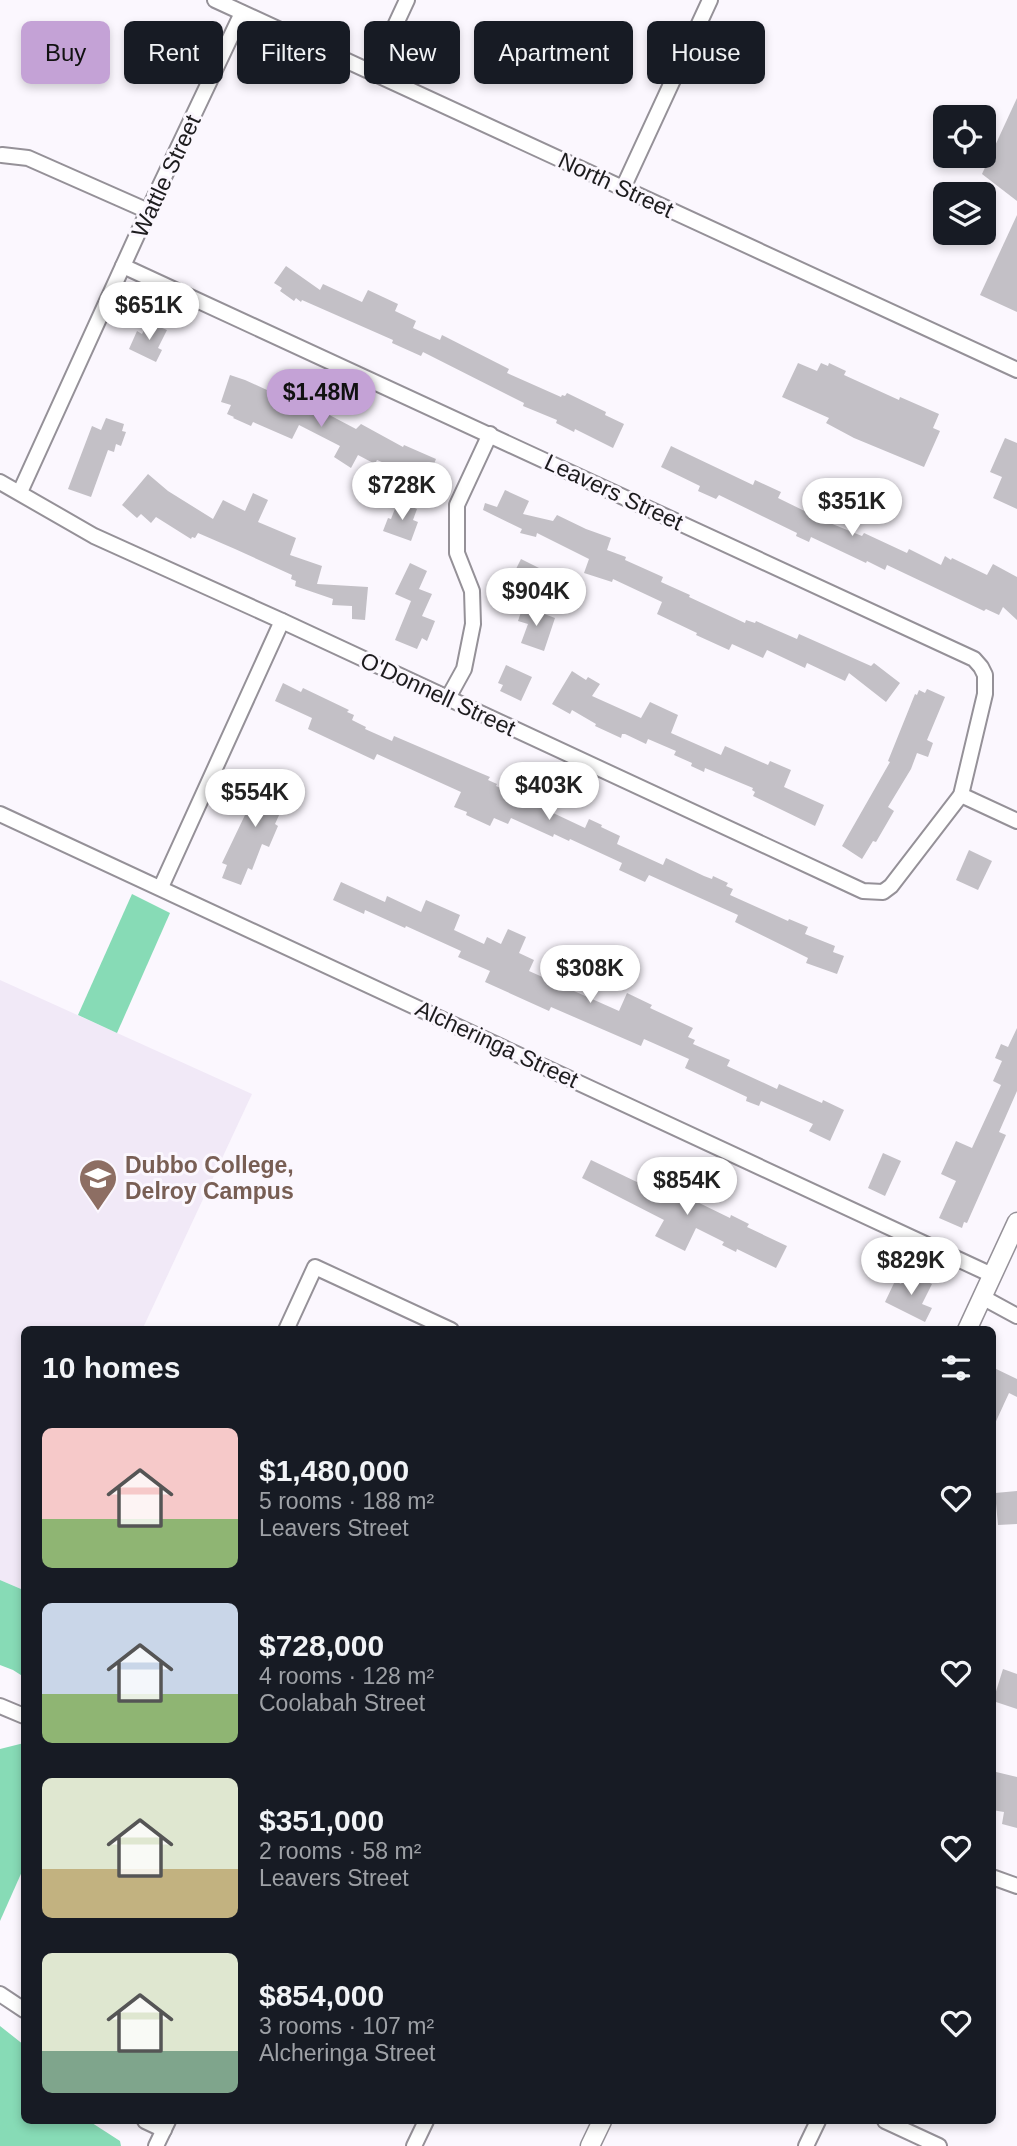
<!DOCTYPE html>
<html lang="en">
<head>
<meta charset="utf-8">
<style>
  :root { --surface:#171b24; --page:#20242c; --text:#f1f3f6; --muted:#9ea1a6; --accent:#c4a2d6 }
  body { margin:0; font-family:Helvetica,sans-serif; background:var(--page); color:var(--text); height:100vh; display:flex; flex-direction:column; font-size:26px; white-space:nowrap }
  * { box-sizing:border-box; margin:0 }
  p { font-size:23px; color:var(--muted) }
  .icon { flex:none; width:38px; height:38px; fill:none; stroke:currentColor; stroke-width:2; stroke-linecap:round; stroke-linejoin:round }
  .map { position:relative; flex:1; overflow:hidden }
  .drawer { position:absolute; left:21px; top:1326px; width:975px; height:798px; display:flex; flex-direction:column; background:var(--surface); border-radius:10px; box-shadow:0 4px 10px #0003 }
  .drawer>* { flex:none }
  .hud { position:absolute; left:21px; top:21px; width:976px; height:63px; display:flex; gap:14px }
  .fabs { position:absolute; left:933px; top:105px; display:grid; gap:14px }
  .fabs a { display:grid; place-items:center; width:63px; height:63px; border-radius:10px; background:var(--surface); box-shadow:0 4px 10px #0003; font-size:35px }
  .price { position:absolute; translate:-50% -60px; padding:0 16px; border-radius:24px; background:#fff; color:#222; font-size:23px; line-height:46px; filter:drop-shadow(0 2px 4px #0008) }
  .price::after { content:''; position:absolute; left:50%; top:42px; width:21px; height:16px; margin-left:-10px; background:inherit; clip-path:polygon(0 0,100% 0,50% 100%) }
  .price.active { background:var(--accent); color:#111 }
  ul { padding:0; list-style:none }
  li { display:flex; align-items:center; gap:21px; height:175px; padding:0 21px }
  li span { display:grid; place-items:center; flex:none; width:196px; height:140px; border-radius:10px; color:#555 }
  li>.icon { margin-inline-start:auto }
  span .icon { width:84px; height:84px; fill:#fffc; stroke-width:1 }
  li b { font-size:30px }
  h2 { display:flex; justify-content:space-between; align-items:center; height:84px; padding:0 21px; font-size:30px }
  .pill { padding:0 24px; border-radius:10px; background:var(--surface); box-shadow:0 4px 10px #0003; font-size:24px; line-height:63px }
  .pill.active { background:var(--accent); color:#111 }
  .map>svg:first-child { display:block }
  .built { fill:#f1e9f7 }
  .green { fill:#87dbb6 }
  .building { fill:#c3c0c6 }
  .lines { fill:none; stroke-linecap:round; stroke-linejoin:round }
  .minor-casing { stroke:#959198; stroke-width:18 }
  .tertiary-casing { stroke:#959198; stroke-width:21 }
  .minor { stroke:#fff; stroke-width:14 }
  .tertiary { stroke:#fff; stroke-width:18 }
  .labels { text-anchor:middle; stroke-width:6; stroke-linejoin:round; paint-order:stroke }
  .street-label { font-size:23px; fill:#1d1c1e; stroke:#fbf7fe }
  .education-label { font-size:23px; font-weight:bold; fill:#785e54; stroke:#fbf7fe; text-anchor:start }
</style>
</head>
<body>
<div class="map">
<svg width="1017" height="2146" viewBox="0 0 1017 2146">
  <rect width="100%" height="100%" fill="#fbf7fe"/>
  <path class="built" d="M0 980 252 1094 142 1330H24V1581L21 1589 0 1580Z"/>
  <g class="green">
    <path d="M132 894 170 913 117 1033 78 1015Z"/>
    <path d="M0 1580 21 1589 24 1593V1677L13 1670 0 1665Z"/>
    <path d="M24 1743V1867L0 1921V1749Z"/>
    <path d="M0 2026 24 2045V2121H89L120 2141 121 2146H0Z"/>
  </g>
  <g class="building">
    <path d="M1017 98V201L982 174Z"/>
    <path d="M1017 215V312L980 295Z"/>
    <path d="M286 266 320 290 323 284 362 302 368 290 398 304 395 311 416 321 413 328 440 340 442 335 509 369 507 373 561 397 562 395 565 396 567 393 606 412 605 415 624 424 613 448 575 429 574 432 556 423 557 420 523 406 524 403 423 352 421 356 392 343 393 340 302 300 301 302 296 298 294 301 280 291 282 288 274 283Z"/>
    <path d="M148 322 167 330 158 348 162 350 156 362 129 349 137 331 142 334Z"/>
    <path d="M798 363 817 371 821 363 828 366 829 363 846 371 844 375 899 400 900 397 939 414 933 428 940 431 924 467 854 438 826 423 829 418 782 397Z"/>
    <path d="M230 375 245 380 267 390V392L316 413 318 409 356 429 361 424 403 447 404 445 436 459 427 481 377 460 375 464 358 455 351 468 334 457 340 446 299 425 292 439 253 422 251 426 233 418 234 417 227 414 231 405 221 402Z"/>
    <path d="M106 418 124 424 122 431 126 432 121 446 116 444 114 452 108 450 91 497 68 489 92 426 101 430Z"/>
    <path d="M1005 438 1017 443V509L993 498 1002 477 990 472Z"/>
    <path d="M671 446 753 485 755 480 781 492 778 498 825 521 862 536 864 533 907 553 909 549 941 565 945 556 951 560 952 558 987 575 993 564 1017 577V620L1003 607 999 615 986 609 984 611 887 565 885 570 867 561 866 563 811 537 809 542 796 536 797 533 719 495 716 499 698 491 700 486 661 467Z"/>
    <path d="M148 474 168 491 213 519 223 500 245 511 253 493 268 500 258 522 296 538 290 555 322 566 317 584 368 587 365 620 352 619V606L332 605 333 599 295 586 296 581 291 579 292 575 235 549 198 533 195 538 192 537 191 539 156 517 151 523 141 514 137 518 122 505Z"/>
    <path d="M505 490 529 501 523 514 553 521 557 515 586 529 611 538 607 550 626 557 625 560 663 577 661 582 690 595 689 597 745 623 746 620 755 623 756 621 797 639 799 634 871 666 874 663 900 683 886 702 849 673 845 681 807 663 805 668 767 650 763 658 732 644 729 650 696 635 697 633 657 614 662 602 613 579 612 582 584 573 589 559 537 533 536 537 520 533 522 529 483 510 485 503 497 507Z"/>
    <path d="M398 501 417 509 413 520 418 522 411 541 383 531 388 518 391 519Z"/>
    <path d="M521 559 539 568 524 597 506 589Z"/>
    <path d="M410 563 427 571 419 589 432 594 422 616 435 621 427 641 422 638 417 649 395 640 411 601 395 594Z"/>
    <path d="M523 606 555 618 544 651 521 643 528 624 518 621Z"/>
    <path d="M506 665 532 677 521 701 500 691 503 685 498 683Z"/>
    <path d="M572 671 586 680 588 677 600 684 592 696 641 718 650 702 678 715 671 733 721 755 725 746 768 765 770 761 791 770 784 787 824 805 815 826 753 796 755 792 752 790 753 788 705 768 704 772 691 766 692 763 674 755 676 751 648 739 646 744 625 734H622L621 738 595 726 596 724 572 710 570 714 552 704Z"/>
    <path d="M283 683 301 692 303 688 349 710 347 712 354 715 352 720 366 727 365 729 392 741 394 736 471 769 490 777 488 780 497 784 496 786 585 828 589 819 602 825 601 827 620 836 617 844 663 865 666 858 704 876 712 879 713 876 728 883 726 886 733 889 730 895 788 921 789 919 808 927 805 934 835 946 833 952 844 956 837 974 806 963 808 958 735 922 738 915 649 875 645 882 619 870 622 863 570 839 569 841 554 834 553 837 511 818 508 824 494 818 490 826 466 815 467 812 454 807 461 792 377 754 374 760 308 729 312 718 275 701Z"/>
    <path d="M927 689 945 697 927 740 933 743 928 757 917 753 911 769 888 807 894 811 876 842 873 841 862 859 842 846 890 762 888 761 915 694 917 695 919 690 925 693Z"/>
    <path d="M266 771 287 781 279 799 285 802 275 824 278 826 269 847 262 844 252 870 248 868 241 885 222 878 227 865 222 863Z"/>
    <path d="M969 850 992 861 978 890 956 880Z"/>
    <path d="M341 882 385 902 387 896 421 912 426 900 460 915 454 930 484 944 487 937 501 944 508 929 526 937 519 953 534 960 529 971 619 1011 627 993 652 1005 650 1008 693 1028 688 1037 695 1040 693 1044 730 1060 727 1066 777 1089 779 1084 822 1103 823 1100 844 1110 830 1141 809 1131 813 1124 761 1101 759 1106 746 1101 747 1097 685 1068 689 1059 644 1039 641 1046 551 1007 549 1011 485 982 490 971 458 957 461 951 406 926 405 928 365 910 364 914 333 900Z"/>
    <path d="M1017 1028V1091L999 1132 1006 1135 967 1223 964 1222 962 1228 939 1218 956 1181 941 1174 956 1141 972 1148 1001 1085 993 1081 1002 1061 995 1058 1001 1044 1008 1047Z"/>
    <path d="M883 1153 901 1161 885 1196 868 1188Z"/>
    <path d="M591 1160 687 1206 691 1199 730 1218 731 1215 749 1224 747 1227 787 1246 776 1268 737 1249 736 1252 722 1245 724 1242 696 1228 685 1251 655 1236 664 1220 582 1178Z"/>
    <path d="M907 1272 932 1284 922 1304 932 1308 925 1322 885 1302 895 1281 901 1284Z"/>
    <path d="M992 1367 1017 1379V1397L1009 1393 992 1430Z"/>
    <path d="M1017 1491V1524L998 1525 995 1493Z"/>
    <path d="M1003 1669 1017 1674V1709L993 1701Z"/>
    <path d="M992 1771 1017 1777V1828L1002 1824 1004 1812 992 1810Z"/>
  </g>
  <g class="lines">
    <defs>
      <g id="minor">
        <path d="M215 0 1017 370"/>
        <path d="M373 73 407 0"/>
        <path d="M2 155 28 158 148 211"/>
        <path d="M623 188 710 0"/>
        <path d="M0 482 94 536 282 621 863 891 883 892 891 886 961 795 985 694V675L981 667 974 659 123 266"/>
        <path d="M20 492 148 211 242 13"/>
        <path d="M448 698 464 669 473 624 472 591 457 553V505L490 434"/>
        <path d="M961 795 1017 821"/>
        <path d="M0 814 992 1275"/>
        <path d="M161 887 282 621"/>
        <path d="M982 1297 1017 1316"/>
        <path d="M286 1330 315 1267 451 1330"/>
        <path d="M0 1706 24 1716"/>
        <path d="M992 1877 1017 1886"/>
        <path d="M0 1994 24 2010"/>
        <path d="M145 2121 164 2130"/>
        <path d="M885 2121 939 2146"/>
        <path d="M156 2146 168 2121"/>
        <path d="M414 2146 426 2121"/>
        <path d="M806 2146 818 2121"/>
      </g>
      <g id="tertiary">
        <path d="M967 1330 1017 1222"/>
        <path d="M590 2146 602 2121"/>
      </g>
    </defs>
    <use href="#minor" class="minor-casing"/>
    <use href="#tertiary" class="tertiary-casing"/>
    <use href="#minor" class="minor"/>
    <use href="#tertiary" class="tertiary"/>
  </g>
  <defs>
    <symbol id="school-pin" viewBox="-11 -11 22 30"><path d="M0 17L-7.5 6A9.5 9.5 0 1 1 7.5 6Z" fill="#8d6e63" stroke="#fbf7fe"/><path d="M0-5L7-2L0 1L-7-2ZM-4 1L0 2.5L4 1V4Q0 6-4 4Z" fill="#fff"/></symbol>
  </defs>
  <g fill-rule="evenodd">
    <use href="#school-pin" x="76" y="1156" width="44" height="60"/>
  </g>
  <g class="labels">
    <g class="street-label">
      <text transform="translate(166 176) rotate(-65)" y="8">Wattle Street</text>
      <text transform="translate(616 185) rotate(25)" y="8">North Street</text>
      <text transform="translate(614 492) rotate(25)" y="8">Leavers Street</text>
      <text transform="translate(438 694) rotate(25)" y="8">O'Donnell Street</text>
      <text transform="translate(497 1044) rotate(25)" y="8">Alcheringa Street</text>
    </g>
    <g class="education-label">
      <text x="125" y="1173">Dubbo College,<tspan x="125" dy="26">Delroy Campus</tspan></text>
    </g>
  </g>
</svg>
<div class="fabs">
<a><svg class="icon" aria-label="locate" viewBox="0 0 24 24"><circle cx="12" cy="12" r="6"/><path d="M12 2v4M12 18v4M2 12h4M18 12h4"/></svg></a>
<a><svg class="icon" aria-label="layers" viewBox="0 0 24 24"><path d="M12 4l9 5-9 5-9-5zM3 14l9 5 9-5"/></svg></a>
</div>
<b class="price" style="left:149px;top:342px">$651K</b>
<b class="price active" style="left:321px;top:429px">$1.48M</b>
<b class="price" style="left:402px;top:522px">$728K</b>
<b class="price" style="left:852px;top:538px">$351K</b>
<b class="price" style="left:536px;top:628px">$904K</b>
<b class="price" style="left:549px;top:822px">$403K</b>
<b class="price" style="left:255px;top:829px">$554K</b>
<b class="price" style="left:590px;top:1005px">$308K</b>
<b class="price" style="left:687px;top:1217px">$854K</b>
<b class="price" style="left:911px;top:1297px">$829K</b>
<div class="hud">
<a class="pill active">Buy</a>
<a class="pill">Rent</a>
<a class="pill">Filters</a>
<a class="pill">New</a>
<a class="pill">Apartment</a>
<a class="pill">House</a>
</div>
<section class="drawer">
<h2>10 homes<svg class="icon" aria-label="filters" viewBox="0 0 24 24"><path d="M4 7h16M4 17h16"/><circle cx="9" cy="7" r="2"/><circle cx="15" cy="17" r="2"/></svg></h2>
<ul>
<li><span style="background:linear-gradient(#f6c9c9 65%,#8fb573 0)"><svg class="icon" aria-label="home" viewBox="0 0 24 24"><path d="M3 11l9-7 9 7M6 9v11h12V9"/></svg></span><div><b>$1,480,000</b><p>5 rooms · 188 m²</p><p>Leavers Street</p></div><svg class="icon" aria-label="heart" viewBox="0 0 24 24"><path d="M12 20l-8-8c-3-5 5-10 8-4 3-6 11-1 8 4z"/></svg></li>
<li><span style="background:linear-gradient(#c9d6e8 65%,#8fb573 0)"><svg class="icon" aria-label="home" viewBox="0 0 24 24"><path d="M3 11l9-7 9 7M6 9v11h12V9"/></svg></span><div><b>$728,000</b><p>4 rooms · 128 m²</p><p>Coolabah Street</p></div><svg class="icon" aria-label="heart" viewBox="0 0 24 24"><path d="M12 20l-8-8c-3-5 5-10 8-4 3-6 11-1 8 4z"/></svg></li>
<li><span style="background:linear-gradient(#dfe7d0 65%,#c2b280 0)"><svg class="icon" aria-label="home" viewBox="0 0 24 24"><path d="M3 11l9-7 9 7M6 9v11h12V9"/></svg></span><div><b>$351,000</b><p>2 rooms · 58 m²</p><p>Leavers Street</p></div><svg class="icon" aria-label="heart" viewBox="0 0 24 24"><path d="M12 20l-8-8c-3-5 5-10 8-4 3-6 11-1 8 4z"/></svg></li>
<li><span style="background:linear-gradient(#dfe7d0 70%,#7fa58c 0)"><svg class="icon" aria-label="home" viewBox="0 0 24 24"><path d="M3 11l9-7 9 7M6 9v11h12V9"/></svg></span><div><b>$854,000</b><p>3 rooms · 107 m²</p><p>Alcheringa Street</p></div><svg class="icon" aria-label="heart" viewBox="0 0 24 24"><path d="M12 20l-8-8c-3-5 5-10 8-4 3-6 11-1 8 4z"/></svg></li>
</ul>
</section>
</div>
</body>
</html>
